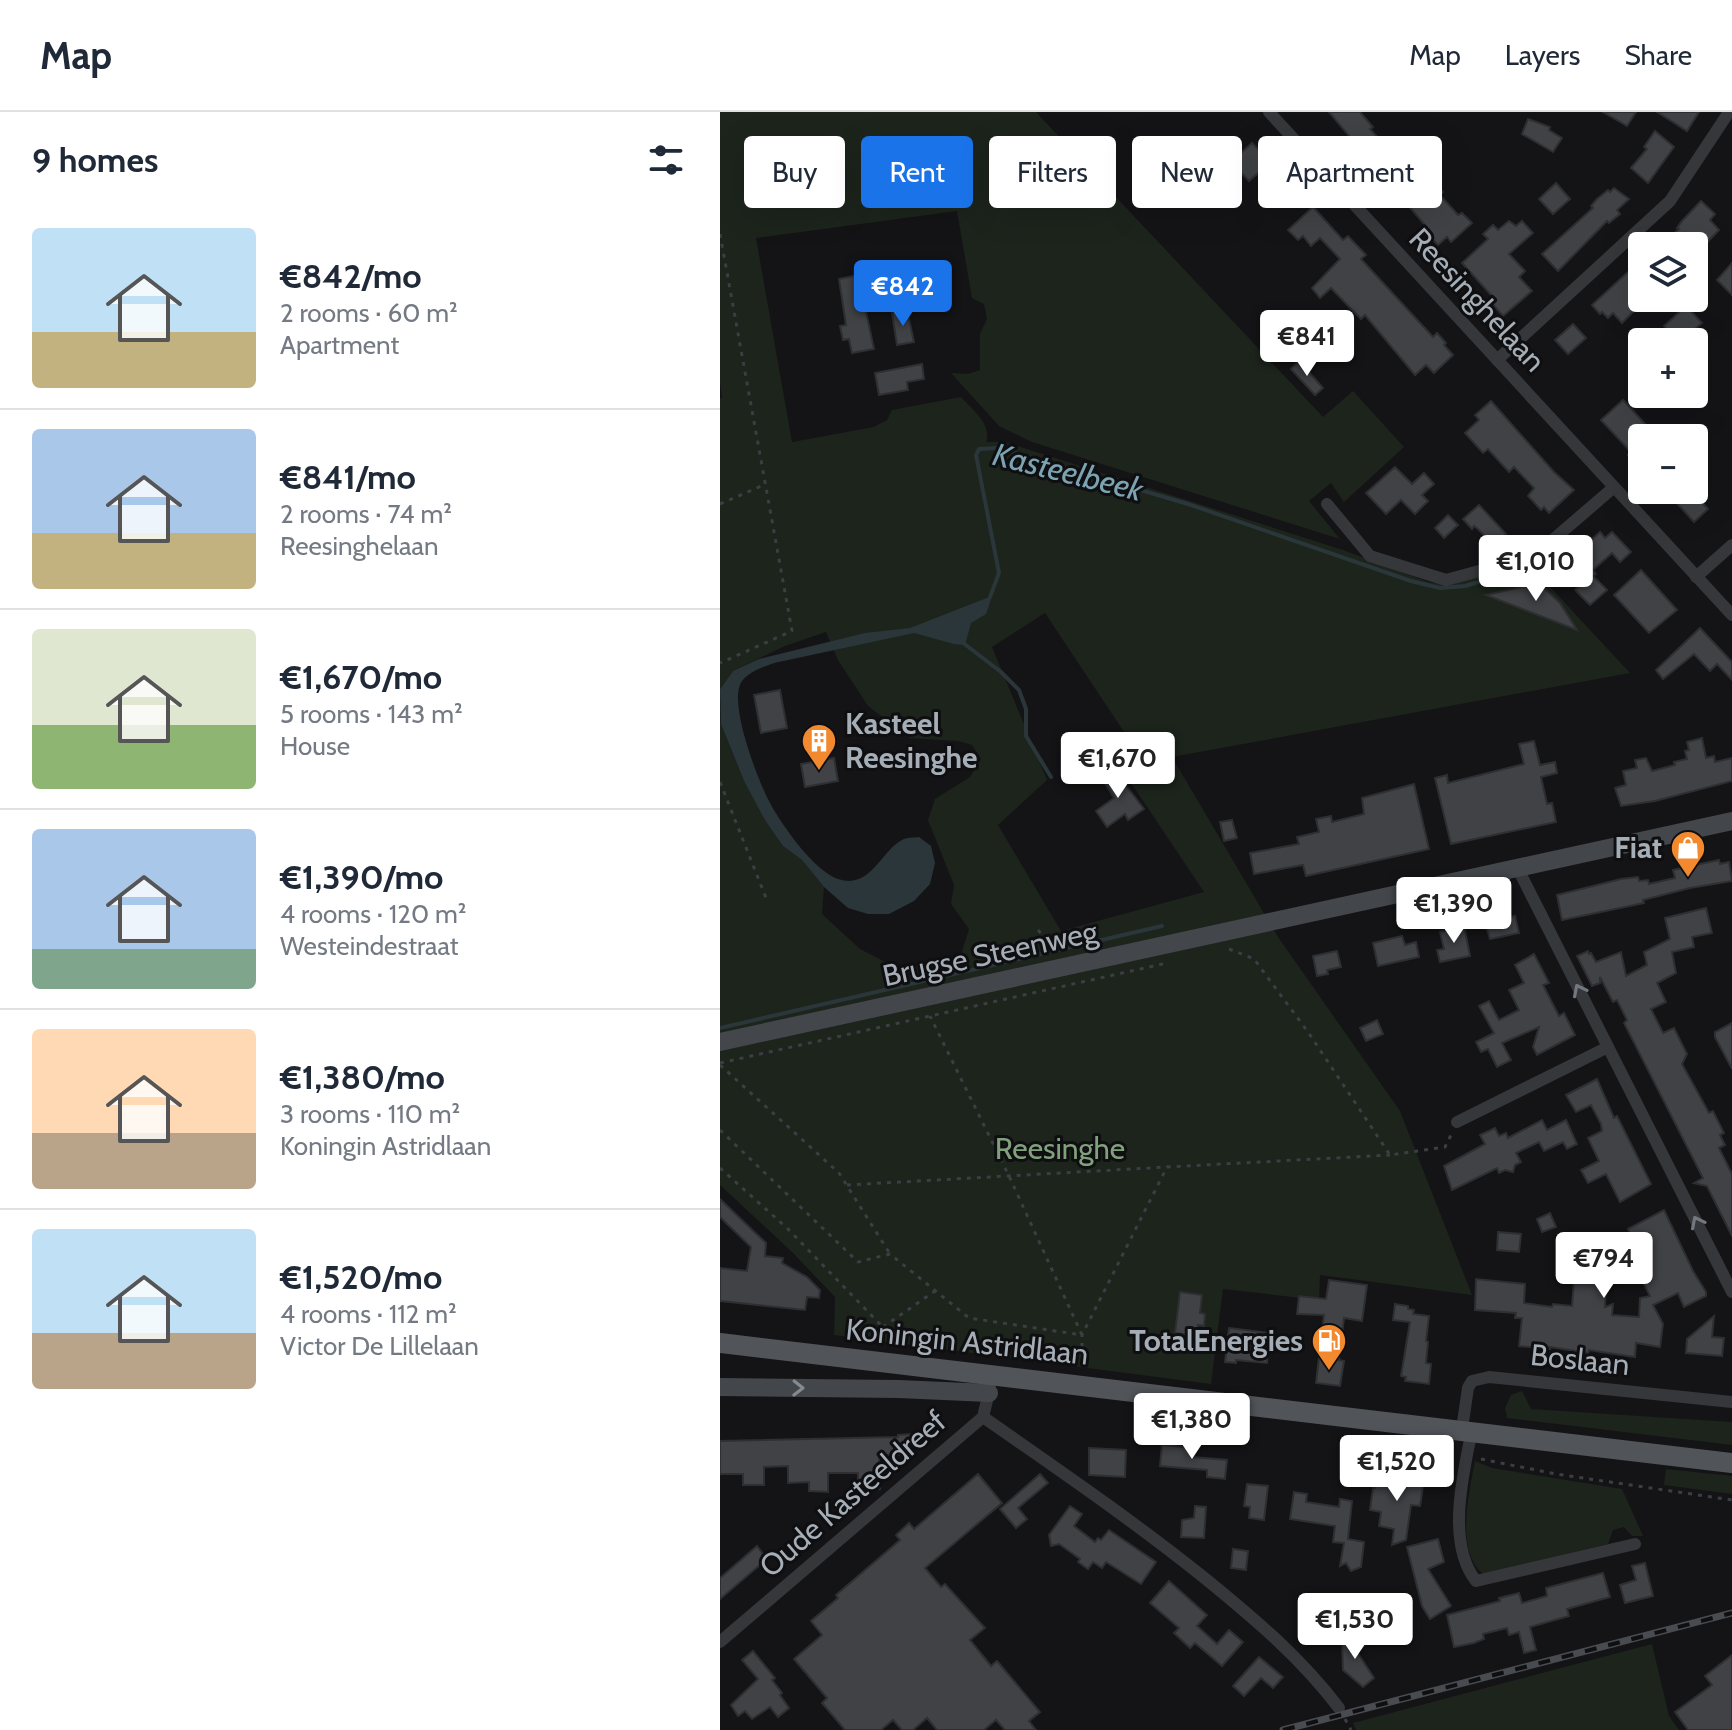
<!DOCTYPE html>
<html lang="en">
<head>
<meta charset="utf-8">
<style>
  :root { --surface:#fff; --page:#f6f6f7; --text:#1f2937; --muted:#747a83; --line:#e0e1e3; --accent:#1a73e8 }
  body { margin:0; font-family:Cabin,sans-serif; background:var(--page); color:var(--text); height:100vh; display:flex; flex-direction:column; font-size:30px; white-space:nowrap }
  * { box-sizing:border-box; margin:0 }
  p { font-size:26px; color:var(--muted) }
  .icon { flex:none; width:44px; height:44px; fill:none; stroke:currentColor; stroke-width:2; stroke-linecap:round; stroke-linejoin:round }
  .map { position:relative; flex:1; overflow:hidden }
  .side { display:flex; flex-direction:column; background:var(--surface); width:720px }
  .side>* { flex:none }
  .hud { position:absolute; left:24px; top:24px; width:760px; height:72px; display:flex; gap:16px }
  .buttons { position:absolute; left:908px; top:120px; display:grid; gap:16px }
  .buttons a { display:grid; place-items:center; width:80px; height:80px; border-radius:8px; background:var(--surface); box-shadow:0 8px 32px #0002; font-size:40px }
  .price { position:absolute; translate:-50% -68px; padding:0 18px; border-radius:8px; background:#fff; color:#222; font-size:26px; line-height:52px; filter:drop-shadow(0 2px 4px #0008) }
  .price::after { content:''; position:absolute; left:50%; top:48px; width:24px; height:18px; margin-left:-12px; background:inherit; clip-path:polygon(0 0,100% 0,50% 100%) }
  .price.on { background:var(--accent); color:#fff }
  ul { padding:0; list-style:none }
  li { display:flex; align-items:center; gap:24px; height:200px; padding:0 32px }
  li+li { border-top:2px solid var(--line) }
  li span { display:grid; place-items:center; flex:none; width:224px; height:160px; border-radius:8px; color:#555 }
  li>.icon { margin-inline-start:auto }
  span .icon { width:96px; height:96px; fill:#fffc; stroke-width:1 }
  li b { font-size:34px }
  h2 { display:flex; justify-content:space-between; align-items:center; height:96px; padding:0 32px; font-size:34px }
  .tag { padding:0 28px; border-radius:8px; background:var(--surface); box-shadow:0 8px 32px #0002; font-size:28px; line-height:72px }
  .tag.on { background:var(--accent); color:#fff }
  header { display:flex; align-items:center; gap:48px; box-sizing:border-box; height:112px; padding:0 40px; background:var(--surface); border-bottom:2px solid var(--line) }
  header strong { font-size:38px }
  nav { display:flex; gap:44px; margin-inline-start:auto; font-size:28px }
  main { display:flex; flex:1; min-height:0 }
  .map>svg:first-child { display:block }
  .green { fill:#1c241c; fill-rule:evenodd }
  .water { fill:#2a363a }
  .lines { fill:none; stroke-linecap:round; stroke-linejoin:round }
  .stream { stroke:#2a363a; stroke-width:4 }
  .building { fill:#404246; stroke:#2e2f32; stroke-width:2 }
  .path { stroke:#3b3e42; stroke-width:3; stroke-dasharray:4 6; stroke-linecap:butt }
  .street { stroke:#35373b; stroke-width:12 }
  .secondary { stroke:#43464b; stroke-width:18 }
  .primary { stroke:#51555a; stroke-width:20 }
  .rail-casing { stroke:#484b50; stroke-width:7 }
  .rail { stroke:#0f0f11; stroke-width:4; stroke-dasharray:12; stroke-linecap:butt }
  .oneway { stroke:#73787f }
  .oneway2 { stroke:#838a91 }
  .labels { text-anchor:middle; stroke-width:6; stroke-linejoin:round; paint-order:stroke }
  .street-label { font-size:30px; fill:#a5aeb6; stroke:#0f0f11 }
  .poi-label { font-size:30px; font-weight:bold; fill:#a5aeb6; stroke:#0f0f11; text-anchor:end }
  .park-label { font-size:30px; fill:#81a17c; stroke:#0f0f11 }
  .water-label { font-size:32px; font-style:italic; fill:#7ca3b2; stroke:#0f0f11 }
</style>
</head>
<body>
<header>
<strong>Map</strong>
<nav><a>Map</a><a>Layers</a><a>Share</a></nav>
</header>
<main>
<section class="side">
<h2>9 homes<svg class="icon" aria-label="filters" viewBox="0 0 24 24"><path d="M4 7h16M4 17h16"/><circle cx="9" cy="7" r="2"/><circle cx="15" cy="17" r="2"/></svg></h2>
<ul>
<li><span style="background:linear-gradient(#bfe0f5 65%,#c2b280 0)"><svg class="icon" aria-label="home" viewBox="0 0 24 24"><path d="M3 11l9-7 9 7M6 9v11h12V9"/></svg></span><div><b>€842/mo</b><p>2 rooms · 60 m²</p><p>Apartment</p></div></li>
<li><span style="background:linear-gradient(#a9c7e8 65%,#c2b280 0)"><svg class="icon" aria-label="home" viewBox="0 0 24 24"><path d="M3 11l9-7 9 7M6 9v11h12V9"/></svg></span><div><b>€841/mo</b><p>2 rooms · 74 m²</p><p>Reesinghelaan</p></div></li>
<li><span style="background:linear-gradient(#dfe7d0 60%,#8fb573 0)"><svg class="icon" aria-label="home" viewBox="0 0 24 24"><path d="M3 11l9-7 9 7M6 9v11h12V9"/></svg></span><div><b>€1,670/mo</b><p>5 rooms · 143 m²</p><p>House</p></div></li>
<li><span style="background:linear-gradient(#a9c7e8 75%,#7fa58c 0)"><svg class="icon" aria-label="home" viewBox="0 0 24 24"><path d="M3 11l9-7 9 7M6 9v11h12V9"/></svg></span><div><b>€1,390/mo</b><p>4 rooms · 120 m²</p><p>Westeindestraat</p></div></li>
<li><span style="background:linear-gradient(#ffd9b3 65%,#b9a48a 0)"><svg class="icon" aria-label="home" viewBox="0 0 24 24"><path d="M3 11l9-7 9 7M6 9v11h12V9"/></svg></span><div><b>€1,380/mo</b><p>3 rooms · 110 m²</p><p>Koningin Astridlaan</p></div></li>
<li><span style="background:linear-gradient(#bfe0f5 65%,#b9a48a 0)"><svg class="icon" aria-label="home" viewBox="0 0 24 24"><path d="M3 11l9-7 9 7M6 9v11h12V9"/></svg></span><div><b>€1,520/mo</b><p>4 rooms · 112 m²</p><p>Victor De Lillelaan</p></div></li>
</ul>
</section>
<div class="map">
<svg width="1012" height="1618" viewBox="0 0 1012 1618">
  <rect width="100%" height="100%" fill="#141416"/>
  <g class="green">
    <path d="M0 0H316L603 305 633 279 684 335 624 390 611 371 589 389 620 427 312 330 279 314 231 261 248 262 260 258V222L267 207 264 192 252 186 237 99 36 126 72 330 154 315 167 308 172 298 241 285C253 298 272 312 266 330H285L623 438 708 470 730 473 807 450 910 561 452 645 558 825 680 999 752 1183 600 1163 599 1188 503 1177 491 1272 114 1223 115 1185 71 1139 0 1073V593L1 612 24 669 63 734 82 748 104 775 102 802 140 837 177 856 239 849 249 817 231 792 234 773 208 708 215 687 250 665 261 647 252 633 238 629 190 626 148 594 118 548 106 520 65 534 13 559 0 577V287L2 285 0 270ZM325 501 416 638 399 653 484 780 341 819 278 713 327 668 272 535Z"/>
    <path d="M802 1279 811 1297 1012 1310V1333L787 1306 785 1296 791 1283Z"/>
    <path d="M755 1349 772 1356 902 1377 923 1424H912L904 1415 893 1418 888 1432 763 1462C735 1439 749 1381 755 1349Z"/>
    <path d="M946 1357 1012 1364V1382L944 1373Z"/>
    <path d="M932 1532 949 1604 959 1618H636L633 1611Z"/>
  </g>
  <path class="water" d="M272 484 266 502 251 511 245 533 234 532 194 521 54 551C43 555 30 559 22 569 7 589 38 669 50 691 62 713 93 758 118 767 150 778 161 739 182 728 187 725 193 726 199 725L211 734 215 751 210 772 194 789 169 802H148L128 796 104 775 82 748 63 734 45 708 24 669 1 612 0 577 13 559 39 547 145 521 190 516Z"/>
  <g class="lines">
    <g class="stream">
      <path d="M270 485 279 461 256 343 259 337 278 336 468 392 691 469 720 476 745 474 824 451"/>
      <path d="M242 530 281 560 299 578 306 597V624L331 665"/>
      <path d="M0 916 442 814"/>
    </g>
  </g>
  <g class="building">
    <path d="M609 0H640L653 15 650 17 676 46 660 61Z"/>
    <path d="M883 0H916L907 14Z"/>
    <path d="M937 0H979L967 19Z"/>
    <path d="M808 7 830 15 829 18 842 26 833 40 802 22Z"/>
    <path d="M935 19 954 35 928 71 911 56 927 37 924 35Z"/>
    <path d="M532 31 551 50 529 69 511 50Z"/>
    <path d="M707 62 723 80 720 83 738 103 742 101 752 111 731 130 727 125 718 133 706 121 709 118 682 86Z"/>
    <path d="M836 71 850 87 833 102 819 87Z"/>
    <path d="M894 76 909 87 897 98 900 102 889 111 887 109 838 159 822 142 873 96 871 94 877 87 888 78 890 80Z"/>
    <path d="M981 89 995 102 990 108 999 118 979 139 974 134H941L959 117 957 116 962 109Z"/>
    <path d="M593 95 623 128 628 124 646 143 641 147 713 225 717 221 726 231 724 233 733 243 714 261 706 253 695 263 645 203 641 207 611 176 600 186 592 176 620 147 600 126 591 134 583 124 578 128 568 118Z"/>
    <path d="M789 109 796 114 802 109 813 121 789 142 805 159 799 165 812 179 783 204 769 188 773 185 742 151 768 127 763 122 773 113 778 118Z"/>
    <path d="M922 147V182L913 191 917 196 902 211 893 201 888 206 882 200 880 202 872 193Z"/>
    <path d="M1012 151V183L997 168Z"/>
    <path d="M138 163 154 237 132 241 129 227 123 228 120 214 126 213 119 167Z"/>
    <path d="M966 194 982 211 960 230 944 214Z"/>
    <path d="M187 198 194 230 177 233 172 201Z"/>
    <path d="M853 212 866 226 848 242 835 228Z"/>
    <path d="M579 249 603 276 595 283 571 257Z"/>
    <path d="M202 252 204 267 187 270 188 278 159 283 155 261Z"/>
    <path d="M903 288 938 326H922V358L908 343 911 340 881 308Z"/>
    <path d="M771 289 834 360 854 378 829 401 824 395 821 398 808 384 814 376 794 355 789 360 768 337 763 341 745 321 759 308 755 303Z"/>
    <path d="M675 355 692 372 704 361 714 372 702 383 708 389 695 402 681 388 666 402 646 381Z"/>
    <path d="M945 378H971L988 397 974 410Z"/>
    <path d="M759 393 786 422 774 434 758 417 754 414 752 417 743 407Z"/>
    <path d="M728 403 738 413 724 426 715 416Z"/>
    <path d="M880 420 885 426 892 420 911 440 900 450 892 441 873 458 876 462 873 464 887 478 870 493 855 478 866 468 848 449Z"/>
    <path d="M921 458 957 498 929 521 894 483Z"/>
    <path d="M819 471 840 491 857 518 766 483Z"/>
    <path d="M980 516 1012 550V568L997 552 990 559 974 542 943 567 936 558Z"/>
    <path d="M60 578 67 616 41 621 34 583Z"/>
    <path d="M982 626 986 646 994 644 995 650 1012 646V669L935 689 901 694 895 676 906 673 903 659 917 656 915 648 926 646 932 659 955 653 954 650 967 647 965 639 969 638 967 630Z"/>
    <path d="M814 629 820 653 835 650 837 661 821 665 827 692 832 691 836 710 731 732 715 666 727 663 728 671 804 652 799 632Z"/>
    <path d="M114 646 118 669 85 675 81 652Z"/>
    <path d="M391 654 424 697 408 708 405 702 387 715 376 699 394 686 381 665 382 661Z"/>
    <path d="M694 672 709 737 586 764 583 753 534 762 530 741 579 732 577 725 599 720 596 707 611 704 612 710 644 702 642 686Z"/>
    <path d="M512 708 517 726 504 729 500 710Z"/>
    <path d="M999 748 1000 752 1009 750 1012 769 970 776 923 788 924 791 842 808 837 783 901 767 918 765 919 769 928 768 929 772 955 766 953 758Z"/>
    <path d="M986 796 992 821 972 825 974 835 952 840 956 861 937 871 946 890 931 897 943 921 954 916 967 942 962 952 989 1001 993 999 1004 1021 1000 1023 1005 1033 999 1036 1012 1062V1124L987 1074 974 1071 983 1066 904 911 907 908 897 888 893 890 880 865V871L872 874 857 844 868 839 869 842 871 841 876 850 901 840 906 864 927 853 924 840 950 827 945 806Z"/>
    <path d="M775 797 777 808 795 804 799 821 770 827 762 800Z"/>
    <path d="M744 814 750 844 720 850 717 838 724 837 720 820Z"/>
    <path d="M682 824 685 833 696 830 699 845 658 854 653 831Z"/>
    <path d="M617 839 621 855 607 858 608 862 597 864 593 844Z"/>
    <path d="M814 842 829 871 823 873 839 904 844 901 855 923 817 943 813 935 819 915 782 931 791 948 777 955 768 937 761 940 756 930 774 921 759 894 769 889 779 908 799 898 789 878 804 871 795 853Z"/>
    <path d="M657 908 663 922 646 929 640 916Z"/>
    <path d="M1012 911V957L995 925V920Z"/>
    <path d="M877 967 894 1006 897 1004 931 1072 900 1090 886 1062 868 1071 861 1058 879 1049 868 1026 882 1019 881 1012 871 993 856 1000 846 983Z"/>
    <path d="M822 1008 827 1018 846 1008 857 1032 847 1037 843 1030 824 1039 819 1030 796 1041 801 1050 795 1053 793 1060 785 1058 779 1061 777 1056 732 1078 724 1054 765 1032 760 1023 775 1016 779 1024 786 1021 788 1026Z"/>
    <path d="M0 1087 46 1131 45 1144 63 1146 62 1151 87 1165 100 1178 99 1186 87 1185 85 1198 0 1189V1156L27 1159 31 1135 0 1105Z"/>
    <path d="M944 1098 973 1159 986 1180V1184L964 1195 958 1181 933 1193 943 1212 940 1235 916 1231 915 1245 869 1238 868 1241 830 1235V1237L799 1234 802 1206H795L796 1201 755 1198 756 1167 805 1172 804 1191 832 1195 833 1192 852 1194 854 1169 886 1172 885 1195 893 1192 892 1203 919 1205 920 1186 930 1184 904 1133 913 1128 908 1117Z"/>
    <path d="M830 1101 836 1115 822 1120 817 1107Z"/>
    <path d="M778 1120 801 1122 799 1140 777 1138Z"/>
    <path d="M609 1168 647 1173 642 1209 624 1206 619 1248 624 1249 620 1274 596 1271 604 1203 577 1202 579 1184 606 1187Z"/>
    <path d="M460 1180 482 1183 480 1201 485 1202 484 1214 478 1213 477 1224 455 1221Z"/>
    <path d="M675 1192 688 1194V1197L694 1198 693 1202 709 1204 706 1229 708 1230 706 1251 711 1252 709 1272 685 1269 686 1265 681 1264 690 1210 673 1208Z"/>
    <path d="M994 1204 992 1225 1004 1226 1002 1244 966 1241 967 1227Z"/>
    <path d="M509 1216 550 1221 547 1251 516 1248V1251L505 1250Z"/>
    <path d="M191 1322V1343H159L160 1377 145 1378V1371H138V1361H108V1380L89 1379V1370L68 1371V1354L44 1355V1373H23V1362H0V1329L178 1325V1323Z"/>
    <path d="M442 1333 473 1336 472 1345 507 1348 505 1367 487 1365V1358L440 1354Z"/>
    <path d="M369 1336 406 1338 405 1365 369 1363Z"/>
    <path d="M693 1360 705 1362 700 1394 691 1393 686 1428 672 1433 674 1417 659 1414 661 1400 650 1398 653 1376H655L657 1365 689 1371Z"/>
    <path d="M258 1362 282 1391 205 1456 221 1475 225 1472 265 1516 250 1528 271 1554 277 1549 320 1600 309 1609 316 1618H285L276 1608 264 1618H217L207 1606 193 1618H182L173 1608 161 1618H125L102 1591 107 1586 74 1547 102 1523 91 1509 118 1486 116 1483 180 1428 176 1423 189 1411 194 1417Z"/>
    <path d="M320 1362 328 1371 298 1396 307 1407 296 1416 280 1397Z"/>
    <path d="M527 1372 548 1374 544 1408 529 1406 530 1395 524 1394Z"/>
    <path d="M574 1380 587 1382 586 1390 619 1395 620 1387 632 1389 628 1427 644 1430 641 1455 631 1459 626 1451 620 1454 624 1431 613 1430 615 1414 570 1407Z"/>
    <path d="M350 1394 362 1402 354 1414 375 1430 378 1426 381 1428 389 1418 436 1450 421 1472 386 1450 382 1456 373 1450 368 1457 358 1450 360 1447 339 1432 331 1434 329 1423Z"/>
    <path d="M475 1394 486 1395 484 1426 461 1425 462 1408 474 1406Z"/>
    <path d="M718 1427 724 1450 708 1457 731 1494 710 1507 702 1494 687 1435Z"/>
    <path d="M37 1434 47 1447 0 1487V1466Z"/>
    <path d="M513 1437 528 1439 526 1458 511 1456Z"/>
    <path d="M925 1451 933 1484 905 1491 900 1473 916 1468 912 1454Z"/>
    <path d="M883 1461 890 1485 847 1497 849 1504 810 1515 816 1538 804 1541 799 1520 789 1523 787 1516 763 1522 764 1527 754 1531 734 1535 727 1503 780 1489 779 1486 799 1481 802 1491 827 1484 826 1476Z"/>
    <path d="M449 1469 487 1503 477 1514 497 1532 509 1518 523 1530 502 1554 475 1531 470 1536 454 1521 459 1516 430 1491Z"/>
    <path d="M634 1521 644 1534 637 1540 654 1566 643 1575 623 1558 622 1531Z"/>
    <path d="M33 1539 55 1566 52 1568 62 1581 60 1583 69 1596 58 1605 50 1595 32 1607 25 1599 18 1604 11 1593 38 1567 22 1548Z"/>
    <path d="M1012 1543V1618H968L955 1600 992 1573 985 1564Z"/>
    <path d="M539 1545 563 1565 553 1576 541 1566 524 1584 513 1574Z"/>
  </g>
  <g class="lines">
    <g class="path">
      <path d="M0 122 72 519 0 551"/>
      <path d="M0 392 46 372"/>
      <path d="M0 670 48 791"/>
      <path d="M318 818 328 829 331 841"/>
      <path d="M509 837 534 847 588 920 670 1043 725 1035 732 1021"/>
      <path d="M0 951 447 851"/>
      <path d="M0 953 119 1061 170 1142"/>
      <path d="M0 1018 138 1150 170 1142 249 1206 362 1223 289 1064 210 904"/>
      <path d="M0 1056 68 1117 183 1236"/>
      <path d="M127 1073 447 1055"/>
      <path d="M163 1215 215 1179"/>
      <path d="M362 1255V1223L447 1055 670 1043"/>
      <path d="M761 1347 836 1362 1012 1388"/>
      <path d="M625 1607 631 1618"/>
    </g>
    <g class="street">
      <path d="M549 0 1012 503"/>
      <path d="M777 248 950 89 1009 0"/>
      <path d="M607 392 650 444 726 468 814 444 893 376"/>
      <path d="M976 465 1012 433"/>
      <path d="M797 755 1012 1180"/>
      <path d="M737 1010 888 935"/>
      <path d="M263 1305C339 1358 415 1410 487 1468 537 1509 580 1545 619 1596"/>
      <path d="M742 1317 748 1276 752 1269 769 1265 1012 1290"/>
      <path d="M752 1318C743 1362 726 1431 756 1469L915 1432"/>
      <path d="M0 1530 263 1305 270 1276"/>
    </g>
    <g class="secondary">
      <path d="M0 930 1012 709"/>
      <path d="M0 1275 179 1277 269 1281"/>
    </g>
    <path class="primary" d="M0 1231 1012 1351"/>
    <defs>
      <path id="rail" d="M563 1618 1012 1501"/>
    </defs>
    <use href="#rail" class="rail-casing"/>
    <use href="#rail" class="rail"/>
  </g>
  <defs><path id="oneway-chevron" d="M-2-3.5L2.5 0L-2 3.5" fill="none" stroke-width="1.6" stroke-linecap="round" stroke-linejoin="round" transform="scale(2)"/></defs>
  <g class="oneway">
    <use href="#oneway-chevron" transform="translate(859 878) rotate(-117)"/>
    <use href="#oneway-chevron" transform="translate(977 1110) rotate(-117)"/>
  </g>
  <use class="oneway2" href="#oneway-chevron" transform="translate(78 1276) rotate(1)"/>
  <defs>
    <symbol id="building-pin" viewBox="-11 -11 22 30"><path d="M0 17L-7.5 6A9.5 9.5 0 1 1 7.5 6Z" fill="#f3892f" stroke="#0f0f11"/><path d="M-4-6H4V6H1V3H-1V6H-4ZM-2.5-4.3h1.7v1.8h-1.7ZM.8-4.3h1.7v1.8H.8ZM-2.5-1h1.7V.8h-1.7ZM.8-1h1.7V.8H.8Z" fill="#fff"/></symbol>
    <symbol id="shop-pin" viewBox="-11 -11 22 30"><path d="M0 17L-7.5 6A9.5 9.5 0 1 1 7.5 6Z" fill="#f3892f" stroke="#0f0f11"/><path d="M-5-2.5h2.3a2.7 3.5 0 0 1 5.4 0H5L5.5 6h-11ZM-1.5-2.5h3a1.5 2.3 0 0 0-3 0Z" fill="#fff"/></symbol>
    <symbol id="fuel-pin" viewBox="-11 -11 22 30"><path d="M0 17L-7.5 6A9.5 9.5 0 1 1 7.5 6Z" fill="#f3892f" stroke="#0f0f11"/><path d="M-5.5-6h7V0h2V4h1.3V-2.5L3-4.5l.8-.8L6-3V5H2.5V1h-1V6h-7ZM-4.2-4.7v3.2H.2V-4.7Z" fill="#fff"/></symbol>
  </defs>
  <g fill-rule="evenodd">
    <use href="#building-pin" x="79" y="609" width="40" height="54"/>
    <use href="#shop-pin" x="948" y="716" width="40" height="54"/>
    <use href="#fuel-pin" x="589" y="1209" width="40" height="54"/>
  </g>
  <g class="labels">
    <g class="street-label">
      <text transform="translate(757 188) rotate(47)" y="10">Reesinghelaan</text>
      <text transform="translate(270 842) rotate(-12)" y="10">Brugse Steenweg</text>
      <text transform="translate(247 1230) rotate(6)" y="10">Koningin Astridlaan</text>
      <text transform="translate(860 1248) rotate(6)" y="10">Boslaan</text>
      <text transform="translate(133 1382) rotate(-41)" y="10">Oude Kasteeldreef</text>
    </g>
    <g class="poi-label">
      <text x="125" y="622" text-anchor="start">Kasteel<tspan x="125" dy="34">Reesinghe</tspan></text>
      <text x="942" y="746">Fiat</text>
      <text x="583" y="1239">TotalEnergies</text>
    </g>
    <g class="park-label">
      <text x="340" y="1047">Reesinghe</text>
    </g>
    <g class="water-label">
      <text transform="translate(348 360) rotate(14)" y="11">Kasteelbeek</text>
    </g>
  </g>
</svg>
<div class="buttons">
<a><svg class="icon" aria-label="layers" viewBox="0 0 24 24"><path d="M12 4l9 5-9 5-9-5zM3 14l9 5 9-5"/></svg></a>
<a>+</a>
<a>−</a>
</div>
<b class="price on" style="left:183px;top:216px">€842</b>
<b class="price" style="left:587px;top:266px">€841</b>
<b class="price" style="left:816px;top:491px">€1,010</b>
<b class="price" style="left:398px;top:688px">€1,670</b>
<b class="price" style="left:734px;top:833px">€1,390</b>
<b class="price" style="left:884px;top:1188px">€794</b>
<b class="price" style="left:472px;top:1349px">€1,380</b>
<b class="price" style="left:677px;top:1391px">€1,520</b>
<b class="price" style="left:635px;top:1549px">€1,530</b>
<div class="hud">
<a class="tag">Buy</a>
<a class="tag on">Rent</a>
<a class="tag">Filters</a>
<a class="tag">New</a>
<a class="tag">Apartment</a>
</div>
</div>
</main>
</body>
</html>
